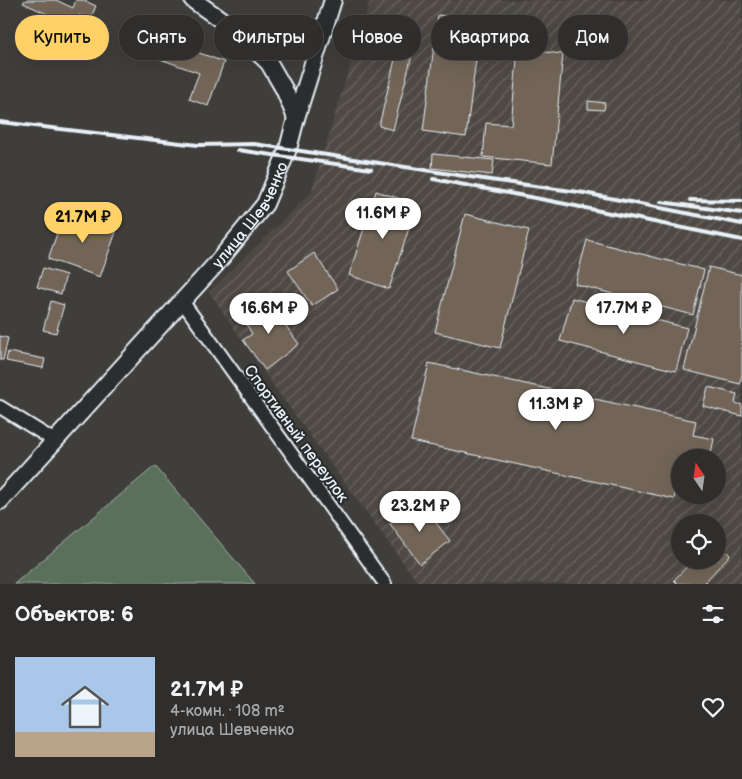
<!DOCTYPE html>
<html lang="ru">
<head>
<meta charset="utf-8">
<style>
  :root { --surface:#302e2c; --page:#3c3a38; --text:#f1f3f6; --muted:#a8a8a9; --line:#4b4a48; --accent:#ffd166 }
  body { margin:0; font-family:"Balsamiq Sans",sans-serif; background:var(--page); color:var(--text); height:100vh; display:flex; flex-direction:column; font-size:19px; white-space:nowrap }
  * { box-sizing:border-box; margin:0 }
  p { font-size:16px; color:var(--muted) }
  .icon { flex:none; width:28px; height:28px; fill:none; stroke:currentColor; stroke-width:2; stroke-linecap:round; stroke-linejoin:round }
  .map { position:relative; height:584px; overflow:hidden }
  .side { display:flex; flex-direction:column; background:var(--surface); flex:1 }
  .side>* { flex:none }
  .banner { position:absolute; left:15px; top:15px; width:712px; height:45px; display:flex; gap:10px }
  .needle { width:32px; rotate:347deg }
  .tools { position:absolute; left:671px; top:449px; display:grid; gap:10px }
  .tools a { display:grid; place-items:center; width:55px; height:55px; border-radius:50%; background:var(--surface); box-shadow:0 5px 20px #0002,0 0 0 1px var(--line); font-size:25px }
  .price { position:absolute; translate:-50% -42px; padding:0 11px; border-radius:18px; background:#fff; color:#222; font-size:16px; line-height:32px; filter:drop-shadow(0 1px 2px #0008) }
  .price::after { content:''; position:absolute; left:50%; top:30px; width:15px; height:11px; margin-left:-8px; background:inherit; clip-path:polygon(0 0,100% 0,50% 100%) }
  .price.active { background:var(--accent); color:#111 }
  ul { padding:0; list-style:none }
  li { display:flex; align-items:center; gap:15px; height:125px; padding:0 15px }
  li span { display:grid; place-items:center; flex:none; width:140px; height:100px; border-radius:0px; color:#555 }
  li>.icon { margin-inline-start:auto }
  span .icon { width:60px; height:60px; fill:#fffc; stroke-width:1 }
  li b { font-size:21px }
  h2 { display:flex; justify-content:space-between; align-items:center; height:60px; padding:0 15px; font-size:21px }
  .chip { padding:0 18px; border-radius:22px; background:var(--surface); box-shadow:0 5px 20px #0002,0 0 0 1px var(--line); font-size:18px; line-height:45px }
  .chip.active { background:var(--accent); color:#111 }
  .map>svg:first-child { display:block }
  .industrial { fill:url(#industrial-furrows); fill-rule:evenodd }
  .pitch { fill:#5a705a; stroke:#a1b0a9 }
  .building { fill:#726558; stroke:#e8f1f8 }
  .lines { fill:none; stroke-linecap:round; stroke-linejoin:round }
  .minor-casing { stroke:#e8f1f8; stroke-width:16 }
  .tertiary-casing { stroke:#e8f1f8; stroke-width:20 }
  .minor { stroke:#2a2d2e; stroke-width:12 }
  .tertiary { stroke:#2a2d2e; stroke-width:16 }
  .rail { stroke:#e8f1f8; stroke-width:4 }
  .labels { text-anchor:middle; stroke-width:4.5; stroke-linejoin:round; paint-order:stroke }
  .street-label { font-size:16px; fill:#e8f1f8; stroke:#2a2d2e }
</style>
</head>
<body>
<div class="map">
<svg width="742" height="584" viewBox="0 0 742 584">
  <defs>
    <pattern id="industrial-furrows" width="10" height="10" patternUnits="userSpaceOnUse" patternTransform="scale(1.25)"><rect width="10" height="10" fill="#4f4a44"/><path d="M-1 1l2-2M0 10L10 0M9 11l2-2" fill="none" stroke="#686560"/></pattern>
  </defs>
  <rect width="100%" height="100%" fill="#403e3b"/>
  <filter id="ink" filterUnits="userSpaceOnUse"><feTurbulence type="fractalNoise" baseFrequency=".02" numOctaves="2"/><feDisplacementMap in="SourceGraphic" scale="10" xChannelSelector="R" yChannelSelector="G"/><feConvolveMatrix kernelMatrix="1 2 1 2 8 2 1 2 1" color-interpolation-filters="sRGB"/></filter>
  <g filter="url(#ink)">
    <path class="industrial" d="M370 0H742V584H419L273 385 209 292 311 193ZM680 458H718V495H680ZM680 522H718V560H680Z"/>
    <path class="pitch" d="M155 466 255 584H14Z"/>
    <g class="building">
      <path d="M25 0H56L73 8 76 0H83L96 6 90 20 79 15 74 26 23 3Z"/>
      <path d="M438 15 481 20 466 137 423 131Z"/>
      <path d="M148 34 224 62 208 106 189 99 199 73 141 52Z"/>
      <path d="M595 47 608 48 607 59 594 57Z"/>
      <path d="M518 49 563 54 552 164 483 157 486 123 511 125Z"/>
      <path d="M397 51 412 55 393 130 379 126Z"/>
      <path d="M588 101 605 103 604 110 588 109Z"/>
      <path d="M433 154 494 160 492 175 432 168Z"/>
      <path d="M376 191 417 204 389 289 349 275Z"/>
      <path d="M65 211 117 229 100 277 48 259Z"/>
      <path d="M465 214 529 230 500 348 435 332Z"/>
      <path d="M587 240 704 270 693 315 575 284Z"/>
      <path d="M314 253 338 289 312 306 288 271Z"/>
      <path d="M709 267 742 275V374L740 384 684 370Z"/>
      <path d="M43 268 66 275 61 294 37 287Z"/>
      <path d="M572 298 687 328 676 371 560 341Z"/>
      <path d="M275 300 289 318 283 322 299 344 265 370 243 340 252 334 247 325 246 319 248 315 260 310Z"/>
      <path d="M51 301 64 305 56 333 43 330Z"/>
      <path d="M0 336 8 338 3 360H0Z"/>
      <path d="M8 352 45 359 43 368 6 361Z"/>
      <path d="M429 363 696 421 693 435 714 439 710 458H680V485L677 484 674 499 411 441Z"/>
      <path d="M708 387 737 394 735 403 742 405V416L703 406Z"/>
      <path d="M420 502 450 541 420 564 390 524Z"/>
      <path d="M718 543 730 555 703 584H678L674 580 693 560H718Z"/>
    </g>
    <g class="lines">
      <defs>
        <g id="minor">
          <path d="M182 301 385 584"/>
          <path d="M0 407 55 441"/>
        </g>
        <g id="tertiary">
          <path d="M193 0 230 26 269 63 284 89 296 118"/>
          <path id="s1" d="M0 501 216 264 265 204 288 149 296 118 333 0"/>
        </g>
      </defs>
      <use href="#minor" class="minor-casing"/>
      <use href="#tertiary" class="tertiary-casing"/>
      <use href="#minor" class="minor"/>
      <use href="#tertiary" class="tertiary"/>
      <g class="rail">
        <path d="M0 122 198 145 254 144 288 149 490 180 579 192 742 224"/>
        <path d="M238 150 371 169"/>
        <path d="M433 179 551 201 742 240"/>
        <path d="M690 200 742 201"/>
        <path d="M661 202 742 213"/>
      </g>
    </g>
  </g>
  <g class="labels">
    <g class="street-label">
      <text dy="6" stroke="none"><textPath href="#s1" startOffset="381">улица Шевченко</textPath></text>
      <text transform="translate(297 433) rotate(54)" y="6">Спортивный переулок</text>
    </g>
  </g>
</svg>
<div class="tools">
<a><svg class="needle" viewBox="-14 -14 28 28"><path d="M0-13l5 13h-10z" fill="#e53935"/><path d="M0 13l5-13h-10z" fill="#a8a8a9"/></svg></a>
<a><svg class="icon" aria-label="locate" viewBox="0 0 24 24"><circle cx="12" cy="12" r="6"/><path d="M12 2v4M12 18v4M2 12h4M18 12h4"/></svg></a>
</div>
<b class="price" style="left:383px;top:240px">11.6M ₽</b>
<b class="price active" style="left:83px;top:244px">21.7M ₽</b>
<b class="price" style="left:269px;top:335px">16.6M ₽</b>
<b class="price" style="left:624px;top:335px">17.7M ₽</b>
<b class="price" style="left:556px;top:431px">11.3M ₽</b>
<b class="price" style="left:420px;top:533px">23.2M ₽</b>
<div class="banner">
<a class="chip active">Купить</a>
<a class="chip">Снять</a>
<a class="chip">Фильтры</a>
<a class="chip">Новое</a>
<a class="chip">Квартира</a>
<a class="chip">Дом</a>
</div>
</div>
<section class="side">
<h2>Объектов: 6<svg class="icon" aria-label="filters" viewBox="0 0 24 24"><path d="M4 7h16M4 17h16"/><circle cx="9" cy="7" r="2"/><circle cx="15" cy="17" r="2"/></svg></h2>
<ul>
<li><span style="background:linear-gradient(#a9c7e8 75%,#b9a48a 0)"><svg class="icon" aria-label="home" viewBox="0 0 24 24"><path d="M3 11l9-7 9 7M6 9v11h12V9"/></svg></span><div><b>21.7M ₽</b><p>4-комн. · 108 m²</p><p>улица Шевченко</p></div><svg class="icon" aria-label="heart" viewBox="0 0 24 24"><path d="M12 20l-8-8c-3-5 5-10 8-4 3-6 11-1 8 4z"/></svg></li>
</ul>
</section>
</body>
</html>
